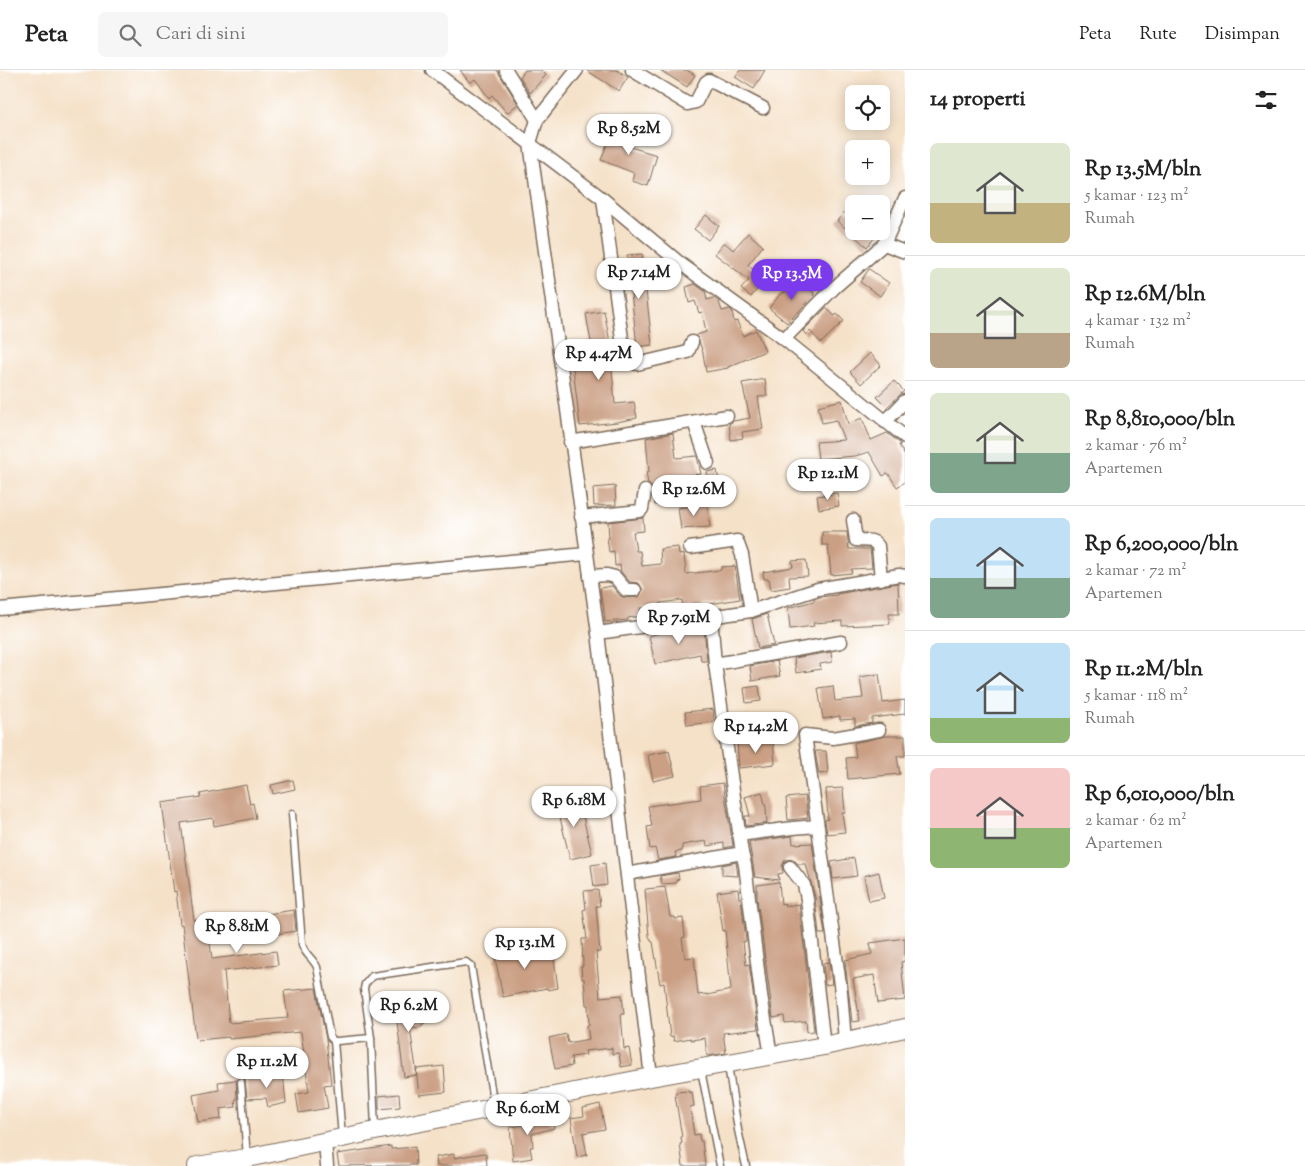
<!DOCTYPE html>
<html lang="id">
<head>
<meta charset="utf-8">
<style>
  :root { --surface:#fff; --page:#f6f6f6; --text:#222; --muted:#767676; --line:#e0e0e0; --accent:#7c3aed }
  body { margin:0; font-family:"Sorts Mill Goudy",serif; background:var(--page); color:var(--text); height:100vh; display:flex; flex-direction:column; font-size:19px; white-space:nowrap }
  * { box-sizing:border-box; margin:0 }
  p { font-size:16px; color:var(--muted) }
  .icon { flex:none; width:28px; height:28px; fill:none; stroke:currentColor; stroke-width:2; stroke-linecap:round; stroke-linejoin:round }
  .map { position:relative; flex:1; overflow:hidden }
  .details { display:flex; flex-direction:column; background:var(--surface); width:400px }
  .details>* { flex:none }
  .buttons { position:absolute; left:845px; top:15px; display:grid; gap:10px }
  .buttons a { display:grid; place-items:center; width:45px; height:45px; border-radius:8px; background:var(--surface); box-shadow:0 2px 12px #0003; font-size:25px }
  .price { position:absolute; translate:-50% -42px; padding:0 11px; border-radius:18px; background:#fff; color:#222; font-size:16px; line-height:32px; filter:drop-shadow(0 1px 2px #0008) }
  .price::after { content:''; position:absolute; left:50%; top:30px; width:15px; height:11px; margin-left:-8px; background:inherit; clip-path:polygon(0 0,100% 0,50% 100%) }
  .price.current { background:var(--accent); color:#fff }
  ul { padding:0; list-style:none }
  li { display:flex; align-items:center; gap:15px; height:125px; padding:0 25px }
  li+li { border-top:1px solid var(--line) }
  li span { display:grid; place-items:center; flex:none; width:140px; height:100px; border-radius:8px; color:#555 }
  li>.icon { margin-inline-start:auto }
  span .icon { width:60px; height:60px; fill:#fffc; stroke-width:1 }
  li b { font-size:21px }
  h2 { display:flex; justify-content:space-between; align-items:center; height:60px; padding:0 25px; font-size:21px }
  header { display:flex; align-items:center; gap:30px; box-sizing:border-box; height:70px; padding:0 25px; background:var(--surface); border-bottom:1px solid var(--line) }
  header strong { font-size:24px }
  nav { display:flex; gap:28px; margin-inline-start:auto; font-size:18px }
  .search { width:350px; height:45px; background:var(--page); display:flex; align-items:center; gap:12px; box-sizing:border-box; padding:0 18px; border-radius:8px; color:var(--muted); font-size:19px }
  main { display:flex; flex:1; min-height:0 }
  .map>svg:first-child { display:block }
  .building { fill:#ca9f83 }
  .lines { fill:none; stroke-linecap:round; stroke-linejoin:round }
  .service-casing { stroke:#7c6a5a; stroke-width:9 }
  .minor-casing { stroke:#7c6a5a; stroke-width:15 }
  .secondary-casing { stroke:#7c6a5a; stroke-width:20 }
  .service { stroke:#fff; stroke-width:6 }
  .minor { stroke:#fff; stroke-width:12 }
  .secondary { stroke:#fff; stroke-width:18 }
</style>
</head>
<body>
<header>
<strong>Peta</strong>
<div class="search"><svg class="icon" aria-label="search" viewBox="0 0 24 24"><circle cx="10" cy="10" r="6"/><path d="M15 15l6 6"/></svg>Cari di sini</div>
<nav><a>Peta</a><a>Rute</a><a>Disimpan</a></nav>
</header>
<main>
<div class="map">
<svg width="905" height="1096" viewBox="0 0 905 1096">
  <rect width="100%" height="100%" fill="#fff"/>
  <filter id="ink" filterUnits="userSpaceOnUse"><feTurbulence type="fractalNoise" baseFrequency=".02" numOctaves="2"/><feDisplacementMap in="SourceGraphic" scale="10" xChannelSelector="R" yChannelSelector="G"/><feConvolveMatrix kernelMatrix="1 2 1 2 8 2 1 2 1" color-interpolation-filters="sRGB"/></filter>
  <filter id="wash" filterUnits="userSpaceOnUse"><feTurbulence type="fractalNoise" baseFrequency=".0096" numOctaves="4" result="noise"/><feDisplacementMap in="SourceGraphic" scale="20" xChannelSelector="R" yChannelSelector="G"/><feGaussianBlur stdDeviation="1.12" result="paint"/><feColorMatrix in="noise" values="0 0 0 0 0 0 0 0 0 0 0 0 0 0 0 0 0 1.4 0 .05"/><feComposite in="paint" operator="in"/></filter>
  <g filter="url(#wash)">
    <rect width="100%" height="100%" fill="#f5e1c8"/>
    <g id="blocks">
      <g class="building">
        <path d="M460 0H497L518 34 507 43 492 25 489 28 475 9 470 13Z"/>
        <path d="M525 0H541L546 5 530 23 520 7Z"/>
        <path d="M586 0H617L628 7 619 21Z"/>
        <path d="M660 0H687L695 5 687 17Z"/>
        <path d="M740 0H765L754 19 735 7Z"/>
        <path d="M615 54 635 62 630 77 657 85 648 116 632 111 634 103 601 90Z"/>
        <path d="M846 140 854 147V161H870L876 166 867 177 837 151Z"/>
        <path d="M706 145 719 156 708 170 694 159Z"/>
        <path d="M748 163 763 176 748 195 765 210 751 227 741 219 749 210 715 184 724 172 733 180Z"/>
        <path d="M642 184 652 275 637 277 627 185Z"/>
        <path d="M869 199 889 213 880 226 860 212Z"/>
        <path d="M797 208 814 223 813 225 814 226 787 253 769 238 782 222 784 223Z"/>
        <path d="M695 214 705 221 707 230 714 228 719 232 722 241 730 239 732 241 734 252 737 251 743 266 756 260 765 281 728 297V298L706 302 703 283 697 265 706 262 702 242 699 243 695 231 689 233 686 217Z"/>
        <path d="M826 238 835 246 837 244 844 251 821 273 810 261 806 265 803 261Z"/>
        <path d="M604 241 613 288 611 289 615 334 634 332 637 348 617 352 580 356 573 298 595 295 586 244Z"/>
        <path d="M870 283 881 295 861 314 850 302Z"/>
        <path d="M765 309 767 326 758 327 763 359 742 362 743 368 731 370 729 354 733 351 750 348 742 313Z"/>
        <path d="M894 311 904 321 887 337 877 327Z"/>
        <path d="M842 330 848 354 862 348 871 370 887 363 901 374 899 375 905 386V412L897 417 888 403 883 406 869 382 855 386 818 389 816 372 844 370 836 350 822 353 818 336Z"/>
        <path d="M673 363 676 388 697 386 701 404 677 406 678 415H674L676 432 655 435 653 419 648 413 646 402H649L646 368Z"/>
        <path d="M717 400 720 418 710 420 707 402Z"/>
        <path d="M615 416 616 435 594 436 593 418Z"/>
        <path d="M837 423 839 436 819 439 817 426Z"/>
        <path d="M707 434 710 457 681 459 678 438Z"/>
        <path d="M643 448 644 461 633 462 636 481H640L642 496 661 494 660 479 678 477 679 485 684 484 686 504 721 500V497L735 496 740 529 703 535V540L694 541 693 536 683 538 682 530 660 533 661 536 640 538 642 546 628 548V550L605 552 603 533H602L600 518 612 516 620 526 626 528 639 527 643 520 639 513 630 512 621 502 620 495 615 496 614 481 609 482 607 468H609L608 452Z"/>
        <path d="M822 462H847L849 479H870L872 498 851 499 852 503 831 505 828 475H822Z"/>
        <path d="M806 490 808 506 789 507 790 517 771 520 769 509H764L763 502 793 497 792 491Z"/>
        <path d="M898 513 899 544H889L890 554 842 556V551L813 553 814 556 790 559 788 538 814 531V529L820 527 837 525V524Z"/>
        <path d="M767 544 774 575 758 578 752 549Z"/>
        <path d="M704 556 707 591H701L700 584 655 594 649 566 667 561Z"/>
        <path d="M831 582 832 592 820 594 821 599 796 603 794 588Z"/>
        <path d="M777 591 780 606 752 611 750 596Z"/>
        <path d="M879 604 883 633 905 630V644L872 648V653L855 656V649L840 650V646L823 649 818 618 833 616 835 631 863 628 860 607Z"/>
        <path d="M759 616 761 631 746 633 744 618Z"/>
        <path d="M713 639 714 652 687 655 685 642Z"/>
        <path d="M885 666H905V686H897L900 704 848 709 846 688 856 687 854 673Z"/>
        <path d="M773 671 775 694 739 698 737 674Z"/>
        <path d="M669 681 675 706 653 711 648 685Z"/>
        <path d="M815 681H826L828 703 819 704Z"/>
        <path d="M293 710 295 719 273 724 271 715Z"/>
        <path d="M723 713 733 776 724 778V773L707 776 706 771 682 775V781L675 782 676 787 658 790 655 778 650 779 647 757 652 756 648 736 701 729 700 716Z"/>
        <path d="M246 715 250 734 253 733 256 748 214 756 213 748 181 753 194 850 207 849 212 889 276 881 278 895 224 901 229 953 288 948 284 921 316 918 326 969 331 1014 324 1015 328 1038 299 1043 296 1024 309 1022 301 962 229 969V967L198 970 196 968 182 854 180 855 176 821 174 822 162 733 201 727 200 724Z"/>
        <path d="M843 718 845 743H842L845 762 827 764 825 750 828 749 826 719Z"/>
        <path d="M762 722 766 738 767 753 746 756 745 746H750L745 727Z"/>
        <path d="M578 726 592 784 570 789 556 731Z"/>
        <path d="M805 726 808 748 788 750 786 728Z"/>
        <path d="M792 766 793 774 812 773 825 864H819L815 827 806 794H798L793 789 785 790 782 796 783 803 778 804 779 810 755 807 749 772Z"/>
        <path d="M854 788 857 806 833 809 831 792Z"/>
        <path d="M736 792 738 806 722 805V795Z"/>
        <path d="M605 793 607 815 594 817 591 795Z"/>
        <path d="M879 802 884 828 869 831 864 806Z"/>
        <path d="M678 803 679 809 676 810V813L662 814 660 806Z"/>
        <path d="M779 812 781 834 784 833 785 836 799 834 814 961 807 962 806 951 785 953 784 946 773 948 757 828V815Z"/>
        <path d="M665 817 670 847H675V849L683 848 685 867 682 868 685 888 694 887 698 925 707 924V925L731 920 725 860 723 861 717 822 738 819 739 828H741L746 871 743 872 746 895 749 894 758 959 723 963 726 983 707 986 705 968 691 970V968L674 971 673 966 670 967 664 913 660 914 653 872H652L649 866 645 820 646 819Z"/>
        <path d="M598 820 600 836H596L600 882H596L600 927 622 925 624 944H621L624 979 629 978 632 995 621 997 619 983 612 984V978L585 981 586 985 571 987 572 996 555 999 549 968 566 964 568 973 589 969 587 955H589L588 935H586L584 909H582L581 896H583L582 869H587L583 840 586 839 584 821Z"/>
        <path d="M294 840 296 861 270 865 267 844Z"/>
        <path d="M905 868V891L901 892 905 930 878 933 874 905 853 909 860 951 852 952 845 890 872 884 870 873Z"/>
        <path d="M535 874 538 883 553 881 558 918 548 920 547 918 503 927 495 887H497L496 879Z"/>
        <path d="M829 892 832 914 825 915 823 893Z"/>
        <path d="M424 932 426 953 422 954V957L410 958 417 1005 404 1007 395 936Z"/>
        <path d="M444 996 446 1022 419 1025 416 999Z"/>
        <path d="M283 1003 286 1033 268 1037 266 1028 247 1029 245 1009H248V1007Z"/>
        <path d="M236 1010 237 1029 235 1030 236 1037 220 1039 221 1049 198 1052 193 1025 219 1020 218 1012Z"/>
        <path d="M689 1021V1023L692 1022 694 1036 690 1037 694 1065 699 1064 700 1071H702L705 1096H683L680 1074 682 1073 681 1067H682L675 1025 676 1022Z"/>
        <path d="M399 1024 400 1037 379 1039V1026Z"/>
        <path d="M600 1034 605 1059 583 1063 587 1085 577 1087 571 1048 584 1046 583 1038Z"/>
        <path d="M546 1040 549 1053H553L554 1058 532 1064 533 1077H530L532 1088 513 1091 510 1057 533 1054 531 1045Z"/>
        <path d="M391 1076V1079L415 1077 416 1095 339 1096 337 1084Z"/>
        <path d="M484 1083 486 1084 487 1096H437L436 1087 454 1084V1088Z"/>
      </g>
    </g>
  </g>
  <g filter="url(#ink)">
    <use href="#blocks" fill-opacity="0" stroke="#7c6a5a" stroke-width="1"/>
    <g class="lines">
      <defs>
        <g id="service">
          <path d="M292 744 302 874C304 884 313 888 317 897L330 967 334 971H337L371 968"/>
          <path d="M334 971 342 1067"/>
          <path d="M728 995 738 1060 746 1096"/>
          <path d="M701 1000 720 1096"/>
          <path d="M241 1012 247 1087"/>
          <path d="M375 1059 371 968 364 919 365 914 372 906 466 892 471 896 494 1036"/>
        </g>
        <g id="minor">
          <path d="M432 0 603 129 681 194 784 269 905 367"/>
          <path d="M506 0 537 50"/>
          <path d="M577 0 537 50 530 73 598 563 651 1007"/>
          <path d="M632 0 688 34 696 32 706 12 709 10 763 38"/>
          <path d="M603 129 623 276C626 285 626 293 637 294L688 282 692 272"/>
          <path d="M884 174 905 182"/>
          <path d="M784 269 835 217 884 174 905 128"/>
          <path d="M694 352 708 393"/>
          <path d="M885 352 905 331"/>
          <path d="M570 372 727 346"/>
          <path d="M581 447 640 441 642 439 645 421"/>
          <path d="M853 450 856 470C864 471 873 468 878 476L881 509"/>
          <path d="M690 478 737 471 742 485 751 541"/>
          <path d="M590 506 607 505 615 507 626 520H635"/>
          <path d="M0 539 586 484"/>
          <path d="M598 563 751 541 818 519 899 505 905 506"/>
          <path d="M715 594 841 572"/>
          <path d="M739 765 793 758 817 756"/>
          <path d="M742 783 745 795 761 925 771 986"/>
          <path d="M790 797 804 815 807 829 824 976"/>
          <path d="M627 804 742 783 715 594 711 546"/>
          <path d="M845 971 841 922 805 665 833 668 879 660"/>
          <path d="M325 1072 327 1096"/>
        </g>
        <path id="secondary" d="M197 1096 247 1088 375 1061 651 1007 824 976 905 958"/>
      </defs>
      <use href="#service" class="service-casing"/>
      <use href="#minor" class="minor-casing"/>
      <use href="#secondary" class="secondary-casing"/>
      <use href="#service" class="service"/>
      <use href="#minor" class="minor"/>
      <use href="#secondary" class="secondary"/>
    </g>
  </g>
</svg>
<div class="buttons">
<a><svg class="icon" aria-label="locate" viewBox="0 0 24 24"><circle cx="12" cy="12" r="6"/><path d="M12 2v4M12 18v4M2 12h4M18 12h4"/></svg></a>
<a>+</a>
<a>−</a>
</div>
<b class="price" style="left:629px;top:86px">Rp 8.52M</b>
<b class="price" style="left:639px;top:230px">Rp 7.14M</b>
<b class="price current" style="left:792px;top:231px">Rp 13.5M</b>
<b class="price" style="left:599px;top:311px">Rp 4.47M</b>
<b class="price" style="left:828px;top:431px">Rp 12.1M</b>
<b class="price" style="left:694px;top:447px">Rp 12.6M</b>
<b class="price" style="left:679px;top:575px">Rp 7.91M</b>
<b class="price" style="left:756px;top:684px">Rp 14.2M</b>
<b class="price" style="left:574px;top:758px">Rp 6.18M</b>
<b class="price" style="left:237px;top:884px">Rp 8.81M</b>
<b class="price" style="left:525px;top:900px">Rp 13.1M</b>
<b class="price" style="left:409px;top:963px">Rp 6.2M</b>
<b class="price" style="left:267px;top:1019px">Rp 11.2M</b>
<b class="price" style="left:528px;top:1066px">Rp 6.01M</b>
</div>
<section class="details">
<h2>14 properti<svg class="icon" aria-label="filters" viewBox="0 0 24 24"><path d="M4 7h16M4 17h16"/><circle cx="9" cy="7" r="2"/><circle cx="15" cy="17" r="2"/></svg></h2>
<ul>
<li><span style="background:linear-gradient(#dfe7d0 60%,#c2b280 0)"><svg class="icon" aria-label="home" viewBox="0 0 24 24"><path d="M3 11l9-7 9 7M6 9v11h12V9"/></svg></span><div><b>Rp 13.5M/bln</b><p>5 kamar · 123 m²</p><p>Rumah</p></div></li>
<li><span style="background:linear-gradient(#dfe7d0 65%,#b9a48a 0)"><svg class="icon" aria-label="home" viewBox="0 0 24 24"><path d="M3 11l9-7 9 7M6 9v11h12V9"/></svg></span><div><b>Rp 12.6M/bln</b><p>4 kamar · 132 m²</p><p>Rumah</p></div></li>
<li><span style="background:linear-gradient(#dfe7d0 60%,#7fa58c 0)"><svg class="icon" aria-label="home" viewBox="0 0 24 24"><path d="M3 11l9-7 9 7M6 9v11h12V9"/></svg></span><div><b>Rp 8,810,000/bln</b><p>2 kamar · 76 m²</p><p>Apartemen</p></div></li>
<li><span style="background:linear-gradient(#bfe0f5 60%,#7fa58c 0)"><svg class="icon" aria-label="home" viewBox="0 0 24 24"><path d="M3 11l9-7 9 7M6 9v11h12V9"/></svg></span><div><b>Rp 6,200,000/bln</b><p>2 kamar · 72 m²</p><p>Apartemen</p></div></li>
<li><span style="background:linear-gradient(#bfe0f5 75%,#8fb573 0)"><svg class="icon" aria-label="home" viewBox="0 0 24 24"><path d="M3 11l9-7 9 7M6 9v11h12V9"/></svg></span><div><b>Rp 11.2M/bln</b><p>5 kamar · 118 m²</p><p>Rumah</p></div></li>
<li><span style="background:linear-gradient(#f6c9c9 60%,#8fb573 0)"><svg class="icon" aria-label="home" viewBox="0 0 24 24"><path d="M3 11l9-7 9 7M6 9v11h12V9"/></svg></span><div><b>Rp 6,010,000/bln</b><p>2 kamar · 62 m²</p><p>Apartemen</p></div></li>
</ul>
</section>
</main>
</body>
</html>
